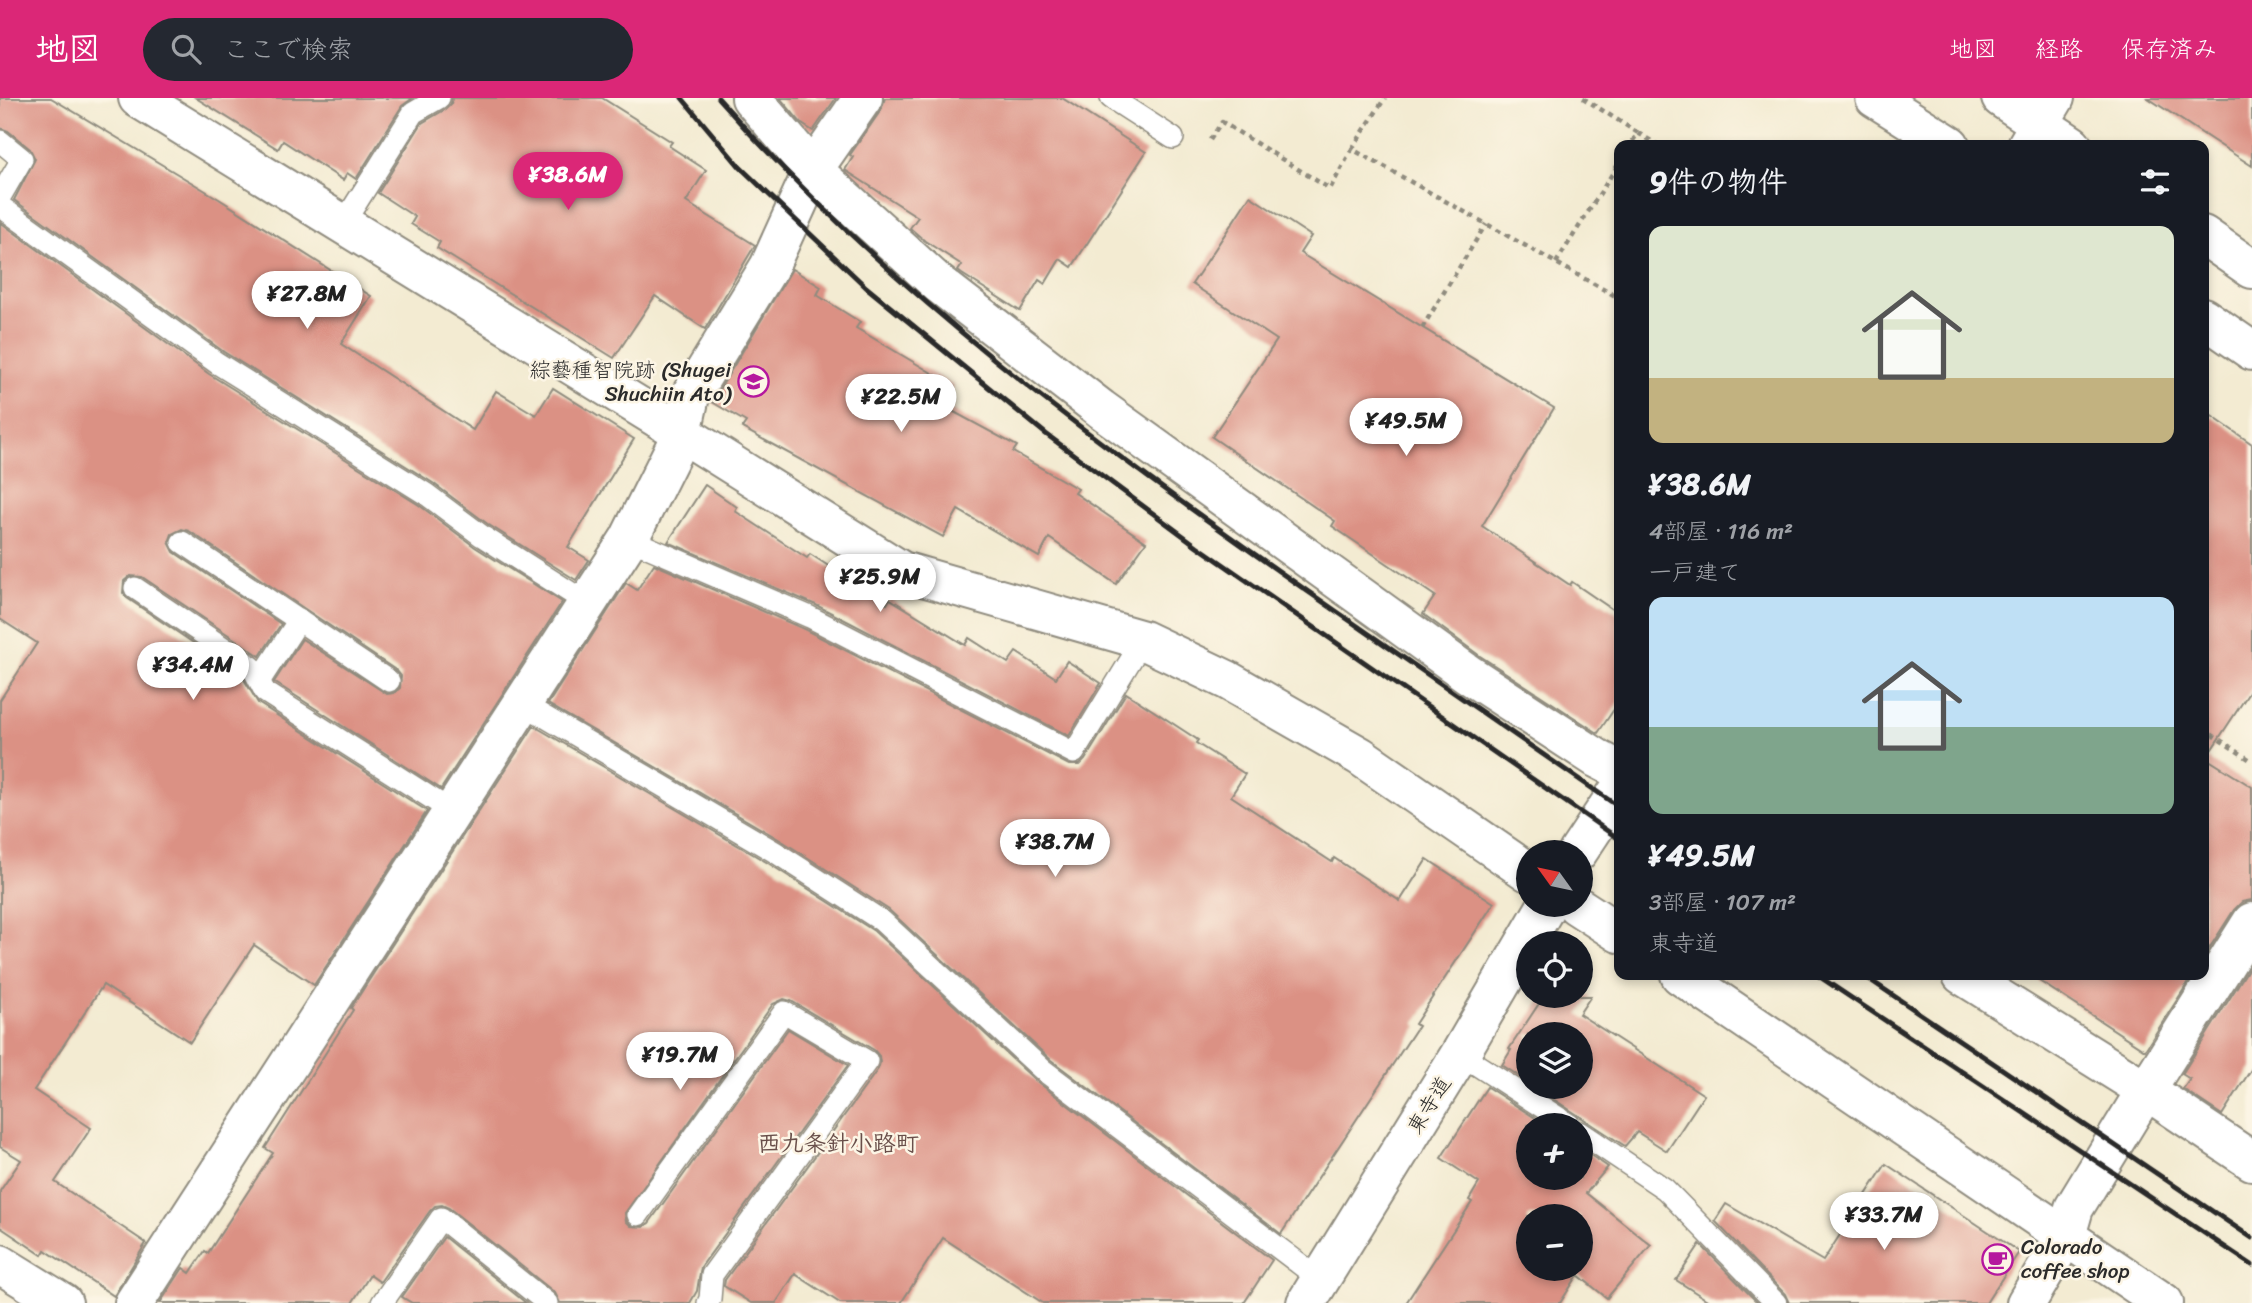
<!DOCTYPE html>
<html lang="ja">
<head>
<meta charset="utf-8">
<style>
  :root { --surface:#171b24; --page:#242831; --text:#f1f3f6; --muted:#9ea1a6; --accent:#db2777 }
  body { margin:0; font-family:Sriracha,"Klee One",sans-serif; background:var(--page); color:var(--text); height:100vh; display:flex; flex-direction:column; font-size:26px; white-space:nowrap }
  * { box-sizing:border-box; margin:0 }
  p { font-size:23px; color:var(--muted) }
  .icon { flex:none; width:38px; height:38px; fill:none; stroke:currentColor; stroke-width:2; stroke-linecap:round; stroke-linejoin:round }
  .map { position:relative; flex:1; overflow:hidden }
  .details { position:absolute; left:1614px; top:42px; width:595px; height:840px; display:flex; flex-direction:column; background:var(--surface); border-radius:14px; box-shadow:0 4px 10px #0003 }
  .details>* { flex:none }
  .needle { width:46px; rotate:303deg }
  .buttons { position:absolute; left:1516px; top:742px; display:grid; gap:14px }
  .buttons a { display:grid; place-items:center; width:77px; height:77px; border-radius:50%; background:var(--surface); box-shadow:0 4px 10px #0003; font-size:35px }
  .price { position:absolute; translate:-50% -60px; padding:0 16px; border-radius:24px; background:#fff; color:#222; font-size:23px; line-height:46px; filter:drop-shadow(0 2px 4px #0008) }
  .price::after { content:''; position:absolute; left:50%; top:42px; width:21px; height:16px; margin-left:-10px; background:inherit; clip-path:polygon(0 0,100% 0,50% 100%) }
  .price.selected { background:var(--accent); color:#fff }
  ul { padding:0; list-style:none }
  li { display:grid; align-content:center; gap:14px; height:371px; padding:0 35px }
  li span { display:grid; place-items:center; height:217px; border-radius:14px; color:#555 }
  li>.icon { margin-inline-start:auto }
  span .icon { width:126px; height:126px; fill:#fffc; stroke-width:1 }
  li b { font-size:30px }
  h2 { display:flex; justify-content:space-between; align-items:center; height:84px; padding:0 35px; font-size:30px }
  header { display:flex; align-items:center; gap:42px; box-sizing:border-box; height:98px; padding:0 35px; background:var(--accent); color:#fff }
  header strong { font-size:33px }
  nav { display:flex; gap:38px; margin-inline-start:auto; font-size:24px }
  .search { width:490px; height:63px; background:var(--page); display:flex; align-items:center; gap:18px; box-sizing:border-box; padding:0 24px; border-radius:38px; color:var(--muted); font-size:26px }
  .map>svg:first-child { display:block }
  .building { fill:#db9184; fill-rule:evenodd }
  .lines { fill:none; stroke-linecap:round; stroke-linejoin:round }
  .lane-casing { stroke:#8f8b7e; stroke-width:24 }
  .street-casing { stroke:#8f8b7e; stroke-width:42 }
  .secondary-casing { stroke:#8f8b7e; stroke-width:42 }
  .highway-casing { stroke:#8f8b7e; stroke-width:42 }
  .path { stroke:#8f8b7e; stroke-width:4.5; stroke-dasharray:5 5; stroke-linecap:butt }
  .lane { stroke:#fff; stroke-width:21 }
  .street { stroke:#fff; stroke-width:38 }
  .secondary { stroke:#fff; stroke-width:38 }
  .highway { stroke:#fff; stroke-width:38 }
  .rail { stroke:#2b2b2b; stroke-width:5 }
  .labels { text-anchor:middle; stroke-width:5; stroke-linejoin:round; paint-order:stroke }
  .poi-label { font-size:21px; fill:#2b2b2b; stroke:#fcf5e5; text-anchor:end }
  .street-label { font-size:21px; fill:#2b2b2b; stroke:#fcf5e5 }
  .neighbourhood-label { font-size:23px; font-weight:bold; fill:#694f4a; stroke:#fcf5e5 }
</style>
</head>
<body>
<header>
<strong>地図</strong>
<div class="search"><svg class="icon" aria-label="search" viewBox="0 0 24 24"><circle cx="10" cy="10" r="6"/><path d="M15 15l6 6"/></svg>ここで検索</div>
<nav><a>地図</a><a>経路</a><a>保存済み</a></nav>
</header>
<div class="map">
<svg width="2252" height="1205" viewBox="0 0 2252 1205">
  <rect width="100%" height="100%" fill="#fcf5e5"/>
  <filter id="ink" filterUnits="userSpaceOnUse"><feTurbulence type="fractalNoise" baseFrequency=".0143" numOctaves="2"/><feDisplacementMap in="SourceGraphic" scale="14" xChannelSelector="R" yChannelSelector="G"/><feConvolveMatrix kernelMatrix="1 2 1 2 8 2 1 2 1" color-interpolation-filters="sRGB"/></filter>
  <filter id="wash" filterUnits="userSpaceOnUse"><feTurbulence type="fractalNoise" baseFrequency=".00686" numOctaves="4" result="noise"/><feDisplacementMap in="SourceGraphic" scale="28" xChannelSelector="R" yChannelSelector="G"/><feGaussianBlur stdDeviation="1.57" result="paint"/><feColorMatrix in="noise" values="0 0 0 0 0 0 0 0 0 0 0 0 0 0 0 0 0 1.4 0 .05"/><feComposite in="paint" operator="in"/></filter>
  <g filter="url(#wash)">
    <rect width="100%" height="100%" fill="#f3ebd2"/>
    <g id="blocks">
      <g class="building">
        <path d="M0 0H51L219 101 371 198 341 246 473 332 496 293 536 317 553 290 634 341 568 449 589 462 576 482 489 427 433 385 224 254 14 102 35 61 30 51 8 33 0 30Z"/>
        <path d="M196 0H413L402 8 356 81 347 75 343 82 283 43 278 51Z"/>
        <path d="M452 0H602L672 44 669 48 706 72 686 104 755 147 705 231 655 198 614 260 437 150 440 144 411 126 415 119 378 95 422 25 446 11 451 6Z"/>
        <path d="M780 0H836L813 33 802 26Z"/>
        <path d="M885 0H1062L1146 54 1072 169 1060 161 1045 186 1039 182 1020 213 962 176 958 173 962 167 925 143 910 130 918 119 845 72 853 59 850 57 881 12Z"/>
        <path d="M2148 0H2252V68Z"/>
        <path d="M1250 98 1311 138 1300 155 1554 310 1482 428 1570 487 1572 484 1619 516V604L1598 635 1480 558 1423 516 1435 498 1332 428 1335 423 1212 339 1277 242 1192 186Z"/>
        <path d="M0 124 209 276 419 407 475 449 562 504 441 691 274 584 302 541 387 596 394 595 400 590 401 578 397 573 189 433 182 431 172 436 169 444 174 454 281 526 260 558 142 479 130 478 124 483 123 495 127 500 242 578 258 605 427 713 314 887 254 847 190 944 103 887 34 992 91 1030 55 1084 146 1145 114 1198 45 1152 42 1157 0 1129V1093L21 1062 0 1049V602L37 545 0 521Z"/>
        <path d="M792 171 821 189 817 197 860 224 856 230 954 288 943 308 1017 348 1013 354 1078 391 1075 395 1146 444 1116 486 1049 440 1039 459 958 412 943 439 742 330 746 324 712 304Z"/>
        <path d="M2203 312 2252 346V590L2206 660 2252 689V802L2242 804 2234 812 2203 860Z"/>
        <path d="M705 387 737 409 735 413 807 460 810 456 887 506 890 501 965 547 969 540 1008 565 1016 554 1056 580 1067 563 1101 585 1069 638 816 507 668 444Z"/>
        <path d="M654 466 804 531 1069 667H1080L1085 662 1126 595 1198 642 1196 645 1245 676 1231 698 1332 764 1334 760 1400 803 1427 761 1494 805 1415 926 1418 928 1281 1136 1051 962 889 812 782 743 548 606 626 485 637 492Z"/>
        <path d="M534 628 768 765 874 833 1035 982 1272 1162 1244 1205H1043L943 1140 901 1205H840L795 1176 776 1205H751L724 1188 725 1182 878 971 880 965 879 958 874 952 791 903 784 901 773 906 625 1115 626 1123 631 1128 643 1129 649 1125 788 931 848 967 701 1169 697 1193 690 1205H560L555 1195 449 1110 442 1107 435 1108 430 1113 380 1184 370 1177 352 1205H160L183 1170 190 1175 205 1153 208 1155 273 1055 265 1050 353 912 351 910Z"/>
        <path d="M2252 865V970L2222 1017 2183 991 2190 981 2182 976Z"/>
        <path d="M2030 877H2193L2145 952Z"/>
        <path d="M1544 898H1591L1579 916 1704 997 1667 1053 1637 1034 1625 1048 1535 989H1580V936H1528V984L1502 967 1511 952 1509 951Z"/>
        <path d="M1487 989 1546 1027H1528V1080H1580V1050L1608 1069 1586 1095 1651 1147 1607 1200 1578 1177 1560 1205H1406L1472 1104 1469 1102 1479 1085 1441 1060ZM1528 1118H1580V1171H1528Z"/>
        <path d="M1886 1066 2019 1154 1986 1205H1789L1785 1196 1715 1123 1726 1106 1823 1163Z"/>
        <path d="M444 1139 526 1205H412L402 1199Z"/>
        <path d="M1700 1146 1758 1205H1712L1676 1182Z"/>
      </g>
    </g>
  </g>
  <g filter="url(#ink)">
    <use href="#blocks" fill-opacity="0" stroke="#8f8b7e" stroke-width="2"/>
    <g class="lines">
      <defs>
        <g id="lane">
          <path d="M1111 0 1173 40"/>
          <path d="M0 43 22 61 0 99"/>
          <path d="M0 108 217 265 426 396 482 438 587 505"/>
          <path d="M343 126 413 15 439 0"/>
          <path d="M629 441 810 519 1074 655 1143 542"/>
          <path d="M182 444 389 583"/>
          <path d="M135 490 252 569 265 594 453 714"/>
          <path d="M260 582 299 522"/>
          <path d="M523 606 775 754 882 823 1043 972 1321 1182"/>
          <path d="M1460 956 1570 1027"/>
          <path d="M1580 1034 1665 1091 1776 1205"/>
          <path d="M638 1117 784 914 867 963 712 1177 710 1201 708 1205"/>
          <path d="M382 1205 441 1120 547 1205"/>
        </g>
        <g id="street">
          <path d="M138 0 682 335 902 473 1143 542 1227 582 1360 658 1528 774"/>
          <path d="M751 0 813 72 939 186 1101 311 1468 576 1598 661 1619 672"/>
          <path d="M2252 824 2146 992 2252 1063"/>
          <path d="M1962 877 2146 992 2074 1110 2066 1138 2026 1205"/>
          <path d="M0 1166 63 1205"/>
          <path d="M134 1205 629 441 682 335 690 298 769 169 813 72 863 0"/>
        </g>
        <g id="secondary">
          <path d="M2027 47 2055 0"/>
          <path d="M1578 754 1619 692"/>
          <path d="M1576 807 1619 835"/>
          <path d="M1680 877 2164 1205"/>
          <path d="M1306 1205 1460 956 1547 807"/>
        </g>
        <g id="highway">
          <path d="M1875 0 1950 47"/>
          <path d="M2001 0 2072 47"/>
          <path d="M2203 137 2252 171"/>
          <path d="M2203 219 2252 253"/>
        </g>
      </defs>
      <use href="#lane" class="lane-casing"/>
      <use href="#street" class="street-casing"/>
      <use href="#secondary" class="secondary-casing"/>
      <use href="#highway" class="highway-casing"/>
      <g class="path">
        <path d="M1583 0 1638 35 1630 47"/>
        <path d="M1638 35 1658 47"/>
        <path d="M1210 42 1222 24 1330 91 1352 51 1619 200"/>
        <path d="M1352 51 1385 0"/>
        <path d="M1556 165 1619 65"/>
        <path d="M1422 230 1486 126"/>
        <path d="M2203 631 2252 663"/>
      </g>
      <use href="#lane" class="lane"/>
      <use href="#street" class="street"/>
      <use href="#secondary" class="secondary"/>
      <use href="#highway" class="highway"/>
      <g class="rail">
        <path d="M682 0 740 69 866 189 1046 336 1197 448 1619 741"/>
        <path d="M718 0C889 194 1099 348 1310 495 1413 566 1516 638 1619 709"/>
        <path d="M1817 877 2252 1167"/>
        <path d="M1863 877 2252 1140"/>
      </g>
    </g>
  </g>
  <defs>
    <symbol id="school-ring" viewBox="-11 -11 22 22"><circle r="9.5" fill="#fcf5e5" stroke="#b5179e" stroke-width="1.5"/><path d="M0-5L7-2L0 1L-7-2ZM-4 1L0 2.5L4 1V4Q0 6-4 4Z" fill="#b5179e"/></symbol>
    <symbol id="cafe-ring" viewBox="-11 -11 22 22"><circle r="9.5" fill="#fcf5e5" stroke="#b5179e" stroke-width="1.5"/><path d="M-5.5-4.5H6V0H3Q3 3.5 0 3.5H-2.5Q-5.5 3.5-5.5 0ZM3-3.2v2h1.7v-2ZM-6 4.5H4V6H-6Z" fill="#b5179e"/></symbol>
  </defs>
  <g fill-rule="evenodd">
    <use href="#school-ring" x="736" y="266" width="35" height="35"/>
    <use href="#cafe-ring" x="1980" y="1144" width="35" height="35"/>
  </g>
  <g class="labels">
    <g class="poi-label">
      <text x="731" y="279">綜藝種智院跡 (Shugei<tspan x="731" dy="24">Shuchiin Ato)</tspan></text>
      <text x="2021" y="1156" text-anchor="start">Colorado<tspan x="2021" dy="24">coffee shop</tspan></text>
    </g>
    <g class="street-label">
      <text transform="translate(1429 1007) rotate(-58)" y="7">東寺道</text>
    </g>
    <g class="neighbourhood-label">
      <text x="838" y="1053">西九条針小路町</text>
    </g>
  </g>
</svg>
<div class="buttons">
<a><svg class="needle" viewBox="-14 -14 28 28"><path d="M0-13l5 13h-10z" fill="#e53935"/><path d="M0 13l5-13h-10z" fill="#9ea1a6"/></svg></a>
<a><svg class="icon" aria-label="locate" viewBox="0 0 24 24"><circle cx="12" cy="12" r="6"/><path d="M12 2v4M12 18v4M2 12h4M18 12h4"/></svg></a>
<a><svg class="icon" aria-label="layers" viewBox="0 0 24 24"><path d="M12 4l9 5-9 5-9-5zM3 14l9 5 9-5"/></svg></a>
<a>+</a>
<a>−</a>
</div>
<b class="price selected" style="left:568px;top:114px">¥38.6M</b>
<b class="price" style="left:307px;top:233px">¥27.8M</b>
<b class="price" style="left:901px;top:336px">¥22.5M</b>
<b class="price" style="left:1406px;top:360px">¥49.5M</b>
<b class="price" style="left:880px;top:516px">¥25.9M</b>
<b class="price" style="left:193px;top:604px">¥34.4M</b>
<b class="price" style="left:1055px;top:781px">¥38.7M</b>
<b class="price" style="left:680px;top:994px">¥19.7M</b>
<b class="price" style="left:1884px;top:1154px">¥33.7M</b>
<section class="details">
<h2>9件の物件<svg class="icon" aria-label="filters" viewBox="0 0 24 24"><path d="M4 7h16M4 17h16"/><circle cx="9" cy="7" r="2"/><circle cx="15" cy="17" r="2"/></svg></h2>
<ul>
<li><span style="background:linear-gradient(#dfe7d0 70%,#c2b280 0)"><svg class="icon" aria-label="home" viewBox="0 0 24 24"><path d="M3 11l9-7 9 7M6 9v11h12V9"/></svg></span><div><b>¥38.6M</b><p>4部屋 · 116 m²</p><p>一戸建て</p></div></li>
<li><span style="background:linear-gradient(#bfe0f5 60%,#7fa58c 0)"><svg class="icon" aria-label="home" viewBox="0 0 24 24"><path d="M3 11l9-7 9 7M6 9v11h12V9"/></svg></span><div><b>¥49.5M</b><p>3部屋 · 107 m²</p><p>東寺道</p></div></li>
</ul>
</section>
</div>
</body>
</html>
